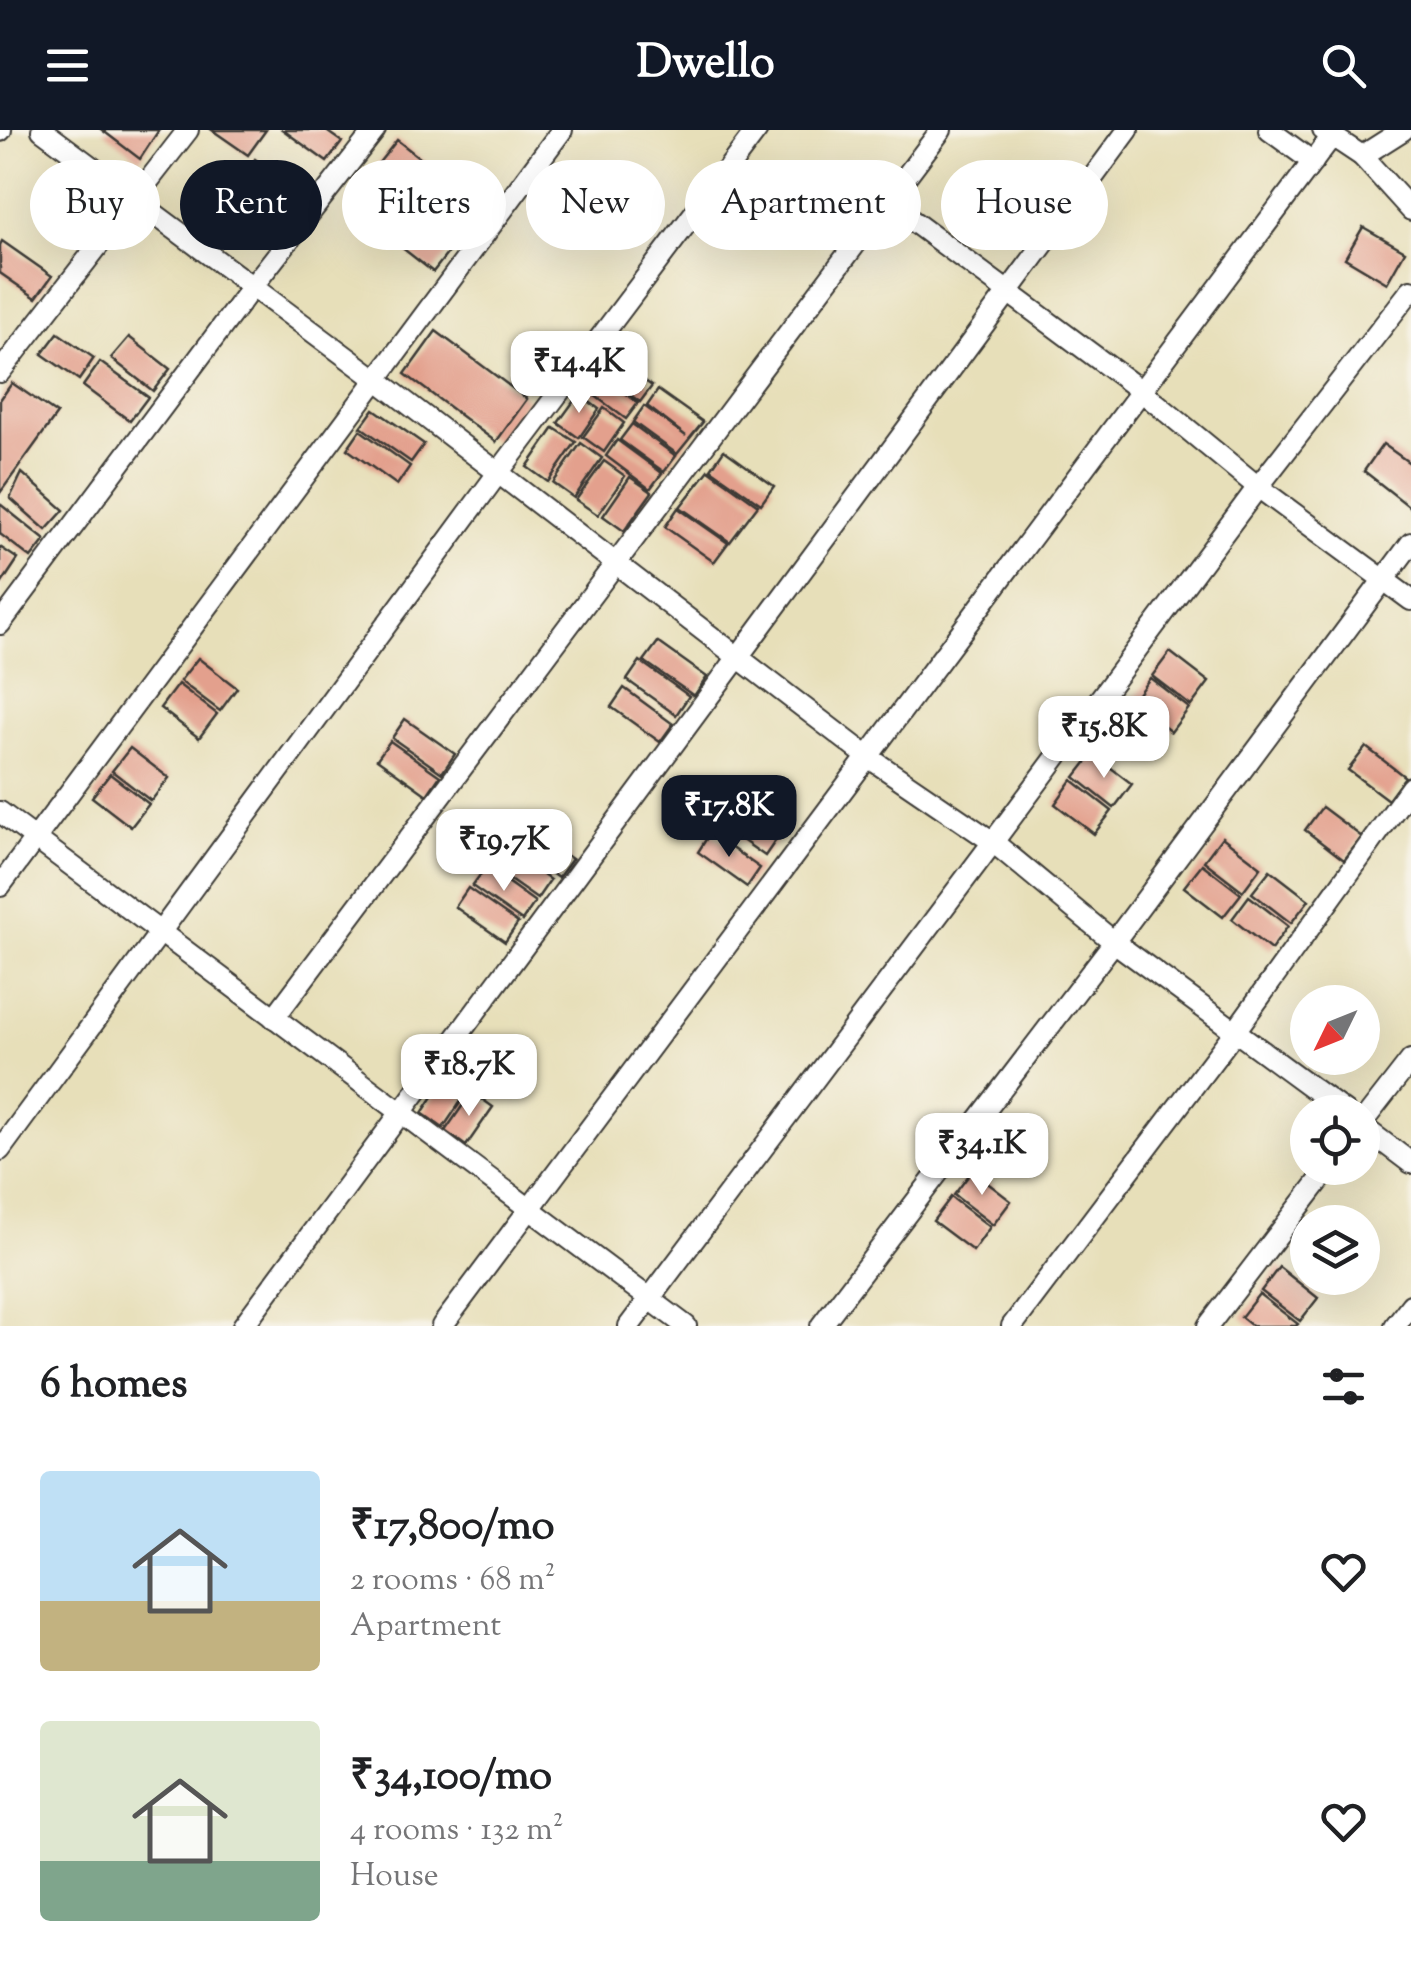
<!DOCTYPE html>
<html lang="en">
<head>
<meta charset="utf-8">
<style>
  :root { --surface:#fff; --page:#f2f2f2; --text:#202124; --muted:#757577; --accent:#111827 }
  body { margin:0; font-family:"Sorts Mill Goudy",serif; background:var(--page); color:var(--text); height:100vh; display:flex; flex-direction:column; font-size:38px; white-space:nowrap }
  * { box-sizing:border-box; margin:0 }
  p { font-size:32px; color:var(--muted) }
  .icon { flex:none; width:55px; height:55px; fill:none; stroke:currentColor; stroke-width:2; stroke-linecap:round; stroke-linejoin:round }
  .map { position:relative; height:1196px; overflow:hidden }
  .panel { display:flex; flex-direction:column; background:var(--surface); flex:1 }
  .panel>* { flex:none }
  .top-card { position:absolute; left:30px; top:30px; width:1352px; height:90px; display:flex; gap:20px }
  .needle { width:65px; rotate:227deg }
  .fabs { position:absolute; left:1290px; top:855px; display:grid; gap:20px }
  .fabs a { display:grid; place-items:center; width:90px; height:90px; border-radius:50%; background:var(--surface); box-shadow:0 10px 40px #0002; font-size:50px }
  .price { position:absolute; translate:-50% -85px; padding:0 22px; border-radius:20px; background:#fff; color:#222; font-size:32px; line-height:65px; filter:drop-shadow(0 2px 5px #0008) }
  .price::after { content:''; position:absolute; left:50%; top:60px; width:30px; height:22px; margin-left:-15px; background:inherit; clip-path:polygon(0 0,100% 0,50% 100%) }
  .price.on { background:var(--accent); color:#fff }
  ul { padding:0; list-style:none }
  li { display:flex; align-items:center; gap:30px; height:250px; padding:0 40px }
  li span { display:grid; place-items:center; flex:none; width:280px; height:200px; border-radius:10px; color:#555 }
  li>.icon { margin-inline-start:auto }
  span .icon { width:120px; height:120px; fill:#fffc; stroke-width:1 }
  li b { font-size:42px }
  h2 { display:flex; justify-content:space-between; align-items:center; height:120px; padding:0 40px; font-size:42px }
  .chip { padding:0 35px; border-radius:45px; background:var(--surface); box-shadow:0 10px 40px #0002; font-size:35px; line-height:90px }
  .chip.on { background:var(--accent); color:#fff }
  header { display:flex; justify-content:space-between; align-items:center; height:130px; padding:0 40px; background:var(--accent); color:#fff; font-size:45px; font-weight:700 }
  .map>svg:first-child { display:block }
  .building { fill:#e3a08d }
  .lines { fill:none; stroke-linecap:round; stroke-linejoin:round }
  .minor-casing { stroke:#3a3934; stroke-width:24 }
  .minor { stroke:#fff; stroke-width:20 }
</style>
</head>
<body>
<header><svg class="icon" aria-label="menu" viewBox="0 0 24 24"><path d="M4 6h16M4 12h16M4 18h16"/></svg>Dwello<svg class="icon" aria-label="search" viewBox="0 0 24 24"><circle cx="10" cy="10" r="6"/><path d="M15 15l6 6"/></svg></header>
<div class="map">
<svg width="1411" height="1196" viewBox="0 0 1411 1196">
  <rect width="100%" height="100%" fill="#f7f3e8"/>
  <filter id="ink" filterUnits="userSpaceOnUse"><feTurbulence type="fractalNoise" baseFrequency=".01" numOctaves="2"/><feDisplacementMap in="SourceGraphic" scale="20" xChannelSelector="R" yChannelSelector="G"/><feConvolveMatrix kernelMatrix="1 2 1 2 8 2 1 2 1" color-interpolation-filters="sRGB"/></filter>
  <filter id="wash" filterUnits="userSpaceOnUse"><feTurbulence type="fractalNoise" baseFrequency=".0048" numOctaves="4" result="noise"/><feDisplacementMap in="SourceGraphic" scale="40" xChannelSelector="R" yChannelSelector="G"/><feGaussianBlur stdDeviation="2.25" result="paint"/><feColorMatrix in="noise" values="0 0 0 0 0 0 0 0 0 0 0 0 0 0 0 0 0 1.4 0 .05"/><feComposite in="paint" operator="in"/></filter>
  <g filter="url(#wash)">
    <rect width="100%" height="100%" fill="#e7dfb9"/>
    <g id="blocks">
      <g class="building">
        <path d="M102 0H159L140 29Z"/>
        <path d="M212 0H266L248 25Z"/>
        <path d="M283 0H325L342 12 327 32Z"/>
        <path d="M397 10 483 78 433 142 346 74Z"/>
        <path d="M255 29 295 58 278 82 238 54Z"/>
        <path d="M1363 97 1405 121 1387 153 1345 128Z"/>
        <path d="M2 111 52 146 36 168 0 143V115Z"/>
        <path d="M436 201 527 269 496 312 405 244Z"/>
        <path d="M58 203 94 228 79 250 42 224Z"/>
        <path d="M129 207 170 239 153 261 111 228Z"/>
        <path d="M608 224 652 256 640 272 599 242 638 273 626 289 582 256Z"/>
        <path d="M100 232 148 267 130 291 83 256Z"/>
        <path d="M12 253 57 284 0 363V270Z"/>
        <path d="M658 260 703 292 677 324 633 292 644 276 686 306 647 276Z"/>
        <path d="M579 264 599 279 579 308 558 293Z"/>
        <path d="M604 278 624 293 604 322 583 307Z"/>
        <path d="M374 279 424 314 411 332 361 297Z"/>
        <path d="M632 294 676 326 664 342 620 310Z"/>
        <path d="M554 298 576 312 548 352 527 337Z"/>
        <path d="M360 300 410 336 397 355 347 319Z"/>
        <path d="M617 310 662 343 650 359 606 326Z"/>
        <path d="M581 313 602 328 574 368 553 353Z"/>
        <path d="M1383 314 1411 334V378L1364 341Z"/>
        <path d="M724 320 774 356 761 374 711 339Z"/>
        <path d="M604 331 625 346 598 385 576 370Z"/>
        <path d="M709 340 758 375 730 412 680 377Z"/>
        <path d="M22 343 64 380 46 400 10 368Z"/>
        <path d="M630 347 652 362 624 401 603 386Z"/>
        <path d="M0 374 45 410 31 428 0 404Z"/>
        <path d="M678 378 728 413 714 432 665 397Z"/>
        <path d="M0 417 18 429 0 456Z"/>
        <path d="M658 512 707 547 694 566 644 531Z"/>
        <path d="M1170 522 1209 552 1191 576 1152 546Z"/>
        <path d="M198 528 237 558 220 581 180 551Z"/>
        <path d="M640 531 689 566 676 585 627 550Z"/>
        <path d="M1150 548 1189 578 1171 602 1132 572Z"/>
        <path d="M178 554 217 584 199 608 160 578Z"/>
        <path d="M624 558 673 594 660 612 611 577Z"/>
        <path d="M405 589 455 624 442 643 392 608Z"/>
        <path d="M390 611 440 646 427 665 377 629Z"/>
        <path d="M1366 617 1405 647 1388 670 1348 640Z"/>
        <path d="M130 618 169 648 151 671 112 641Z"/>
        <path d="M1093 624 1132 654 1114 678 1075 647Z"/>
        <path d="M110 644 149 674 131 697 92 667Z"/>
        <path d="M1072 650 1112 681 1094 704 1055 674Z"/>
        <path d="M729 672 778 707 765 726 715 691Z"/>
        <path d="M1322 677 1362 707 1344 730 1305 700Z"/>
        <path d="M522 694 572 729 558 748 509 713Z"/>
        <path d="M710 703 760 738 747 757 698 722Z"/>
        <path d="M1222 707 1261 737 1243 761 1204 731Z"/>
        <path d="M501 715 550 750 537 769 487 734Z"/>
        <path d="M1202 734 1241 764 1223 787 1184 757Z"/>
        <path d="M486 737 535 772 522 791 472 756Z"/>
        <path d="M1270 740 1309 770 1291 793 1252 763Z"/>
        <path d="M468 758 518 793 505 812 455 777Z"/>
        <path d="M1249 766 1288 796 1271 820 1232 789Z"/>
        <path d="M449 943 470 958 443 998 422 983Z"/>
        <path d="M472 962 493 977 466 1016 445 1001Z"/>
        <path d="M972 1041 1011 1071 993 1095 954 1065Z"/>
        <path d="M951 1067 990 1097 973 1121 933 1091Z"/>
        <path d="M1279 1137 1318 1168 1300 1191 1261 1161Z"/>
        <path d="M1259 1164 1298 1194 1296 1196H1252L1241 1187Z"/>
      </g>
    </g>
  </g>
  <g filter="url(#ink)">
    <use href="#blocks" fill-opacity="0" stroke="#3a3934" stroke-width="2.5"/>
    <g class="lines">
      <defs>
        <g id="minor">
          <path d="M42 0 376 249 868 627 993 712 1114 812 1345 982"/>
          <path d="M1269 0 1313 32"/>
          <path d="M1323 0 1362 26 1411 80"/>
          <path d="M0 1 1 0"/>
          <path d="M1362 26 1403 0"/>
          <path d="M887 72 1140 260 1258 357 1411 470"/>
          <path d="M0 242 188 0"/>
          <path d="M0 494 252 157 375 0"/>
          <path d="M0 682 686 1196"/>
          <path d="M0 756 562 0"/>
          <path d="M274 888 941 0"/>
          <path d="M1362 993 1411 930"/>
          <path d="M1362 996 1411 1033"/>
          <path d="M0 1020 498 343 757 0"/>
          <path d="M243 1196 1128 0"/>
          <path d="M442 1196 1332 6"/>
          <path d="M629 1196 993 712 1258 357 1411 160"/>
          <path d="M821 1196 1114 812 1411 413"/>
          <path d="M1012 1196 1236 900 1411 657"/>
          <path d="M1208 1196 1329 1038"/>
          <path d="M1395 1196 1411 1175"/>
        </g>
      </defs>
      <use href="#minor" class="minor-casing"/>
      <use href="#minor" class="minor"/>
    </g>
  </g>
</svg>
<div class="fabs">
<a><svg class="needle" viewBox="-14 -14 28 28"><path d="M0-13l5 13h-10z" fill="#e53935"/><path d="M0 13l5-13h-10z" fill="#757577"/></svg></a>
<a><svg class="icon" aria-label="locate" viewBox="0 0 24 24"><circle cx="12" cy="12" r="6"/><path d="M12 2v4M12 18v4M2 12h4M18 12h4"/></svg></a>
<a><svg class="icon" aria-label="layers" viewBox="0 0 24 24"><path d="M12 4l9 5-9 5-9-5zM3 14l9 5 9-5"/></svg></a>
</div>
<b class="price" style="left:579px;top:286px">₹14.4K</b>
<b class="price" style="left:1104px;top:651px">₹15.8K</b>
<b class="price on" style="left:729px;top:730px">₹17.8K</b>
<b class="price" style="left:504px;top:764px">₹19.7K</b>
<b class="price" style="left:469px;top:989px">₹18.7K</b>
<b class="price" style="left:982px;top:1068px">₹34.1K</b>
<div class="top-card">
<a class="chip">Buy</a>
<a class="chip on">Rent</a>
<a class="chip">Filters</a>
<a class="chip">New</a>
<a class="chip">Apartment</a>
<a class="chip">House</a>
</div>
</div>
<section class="panel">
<h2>6 homes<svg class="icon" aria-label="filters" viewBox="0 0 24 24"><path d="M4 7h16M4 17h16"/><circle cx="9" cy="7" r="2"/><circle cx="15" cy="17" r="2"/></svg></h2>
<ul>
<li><span style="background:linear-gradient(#bfe0f5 65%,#c2b280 0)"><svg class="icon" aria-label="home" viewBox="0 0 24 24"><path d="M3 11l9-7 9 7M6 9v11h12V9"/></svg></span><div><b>₹17,800/mo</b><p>2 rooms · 68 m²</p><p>Apartment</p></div><svg class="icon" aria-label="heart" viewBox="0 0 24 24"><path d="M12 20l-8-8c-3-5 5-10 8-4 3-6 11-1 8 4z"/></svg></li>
<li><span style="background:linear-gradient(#dfe7d0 70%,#7fa58c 0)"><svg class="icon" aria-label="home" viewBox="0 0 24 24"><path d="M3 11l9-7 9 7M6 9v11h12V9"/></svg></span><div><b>₹34,100/mo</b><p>4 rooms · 132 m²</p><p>House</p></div><svg class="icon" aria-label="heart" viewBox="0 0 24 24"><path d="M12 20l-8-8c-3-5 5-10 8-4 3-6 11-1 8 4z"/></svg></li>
</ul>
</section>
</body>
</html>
